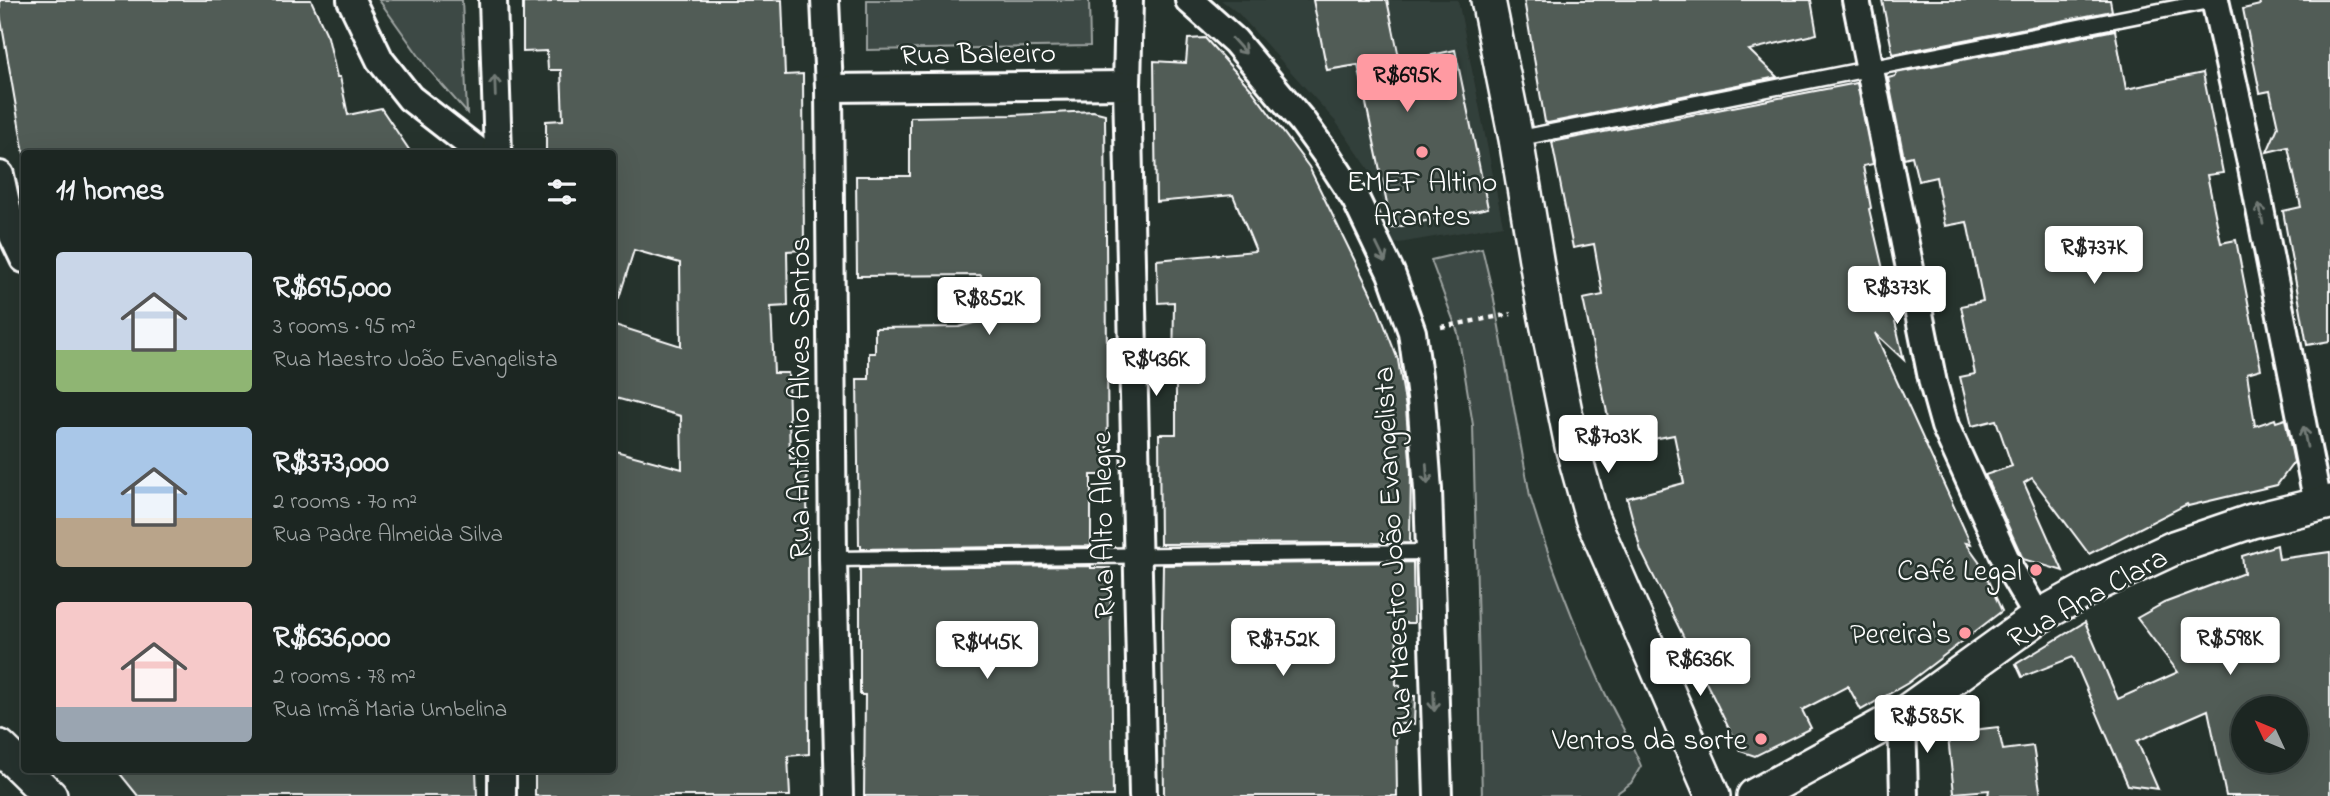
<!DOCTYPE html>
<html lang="en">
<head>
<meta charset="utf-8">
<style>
  :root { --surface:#1c2622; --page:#252e2a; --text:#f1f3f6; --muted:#a0a5a5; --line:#3a4340; --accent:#ff9aa2 }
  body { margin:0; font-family:"Indie Flower",sans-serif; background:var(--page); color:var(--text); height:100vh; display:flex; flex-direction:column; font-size:26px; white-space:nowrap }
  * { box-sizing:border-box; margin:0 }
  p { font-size:23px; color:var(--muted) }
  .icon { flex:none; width:38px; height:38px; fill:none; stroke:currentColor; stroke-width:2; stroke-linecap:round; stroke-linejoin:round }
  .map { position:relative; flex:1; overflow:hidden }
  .sheet { position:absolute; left:21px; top:150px; width:595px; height:623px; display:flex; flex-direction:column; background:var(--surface); border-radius:7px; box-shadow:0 7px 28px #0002,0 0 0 2px var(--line) }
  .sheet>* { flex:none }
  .needle { width:46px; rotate:314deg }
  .buttons { position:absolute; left:2231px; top:696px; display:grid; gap:14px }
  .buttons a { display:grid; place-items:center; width:77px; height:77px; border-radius:50%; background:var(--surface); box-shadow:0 7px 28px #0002,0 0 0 2px var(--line); font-size:35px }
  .price { position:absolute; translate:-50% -60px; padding:0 16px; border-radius:7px; background:#fff; color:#222; font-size:23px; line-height:46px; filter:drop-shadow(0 2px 4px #0008) }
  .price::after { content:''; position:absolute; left:50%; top:42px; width:21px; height:16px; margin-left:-10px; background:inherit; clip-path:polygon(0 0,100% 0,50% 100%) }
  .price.active { background:var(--accent); color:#111 }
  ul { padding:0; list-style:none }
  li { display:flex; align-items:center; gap:21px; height:175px; padding:0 35px }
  li span { display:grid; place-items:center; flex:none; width:196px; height:140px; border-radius:7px; color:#555 }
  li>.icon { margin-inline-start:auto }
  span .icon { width:84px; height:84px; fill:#fffc; stroke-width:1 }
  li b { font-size:30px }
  h2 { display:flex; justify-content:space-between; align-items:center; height:84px; padding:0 35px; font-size:30px }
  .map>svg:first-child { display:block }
  .built { fill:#333f3a }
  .green { fill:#3e4944; stroke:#9ea4a2; stroke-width:2 }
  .building { fill:#515c57; stroke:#fff; stroke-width:2; fill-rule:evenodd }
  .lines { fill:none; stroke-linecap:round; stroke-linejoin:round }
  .service-casing { stroke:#fff; stroke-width:19 }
  .minor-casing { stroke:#fff; stroke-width:32 }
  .tertiary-casing { stroke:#fff; stroke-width:38 }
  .path { stroke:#fff; stroke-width:4.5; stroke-dasharray:5 5; stroke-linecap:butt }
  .service { stroke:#26332d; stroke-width:14 }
  .minor { stroke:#26332d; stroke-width:26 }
  .tertiary { stroke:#26332d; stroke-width:33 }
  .oneway { stroke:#727a76 }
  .poi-dot { fill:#ff9aa2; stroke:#26332d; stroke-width:2.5 }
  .labels { text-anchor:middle; stroke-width:5; stroke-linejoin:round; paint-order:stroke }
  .street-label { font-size:30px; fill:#fff; stroke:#26332d }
  .poi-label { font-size:30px; fill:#fff; stroke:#26332d; text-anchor:end }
</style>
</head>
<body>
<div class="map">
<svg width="2330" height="796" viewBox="0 0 2330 796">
  <rect width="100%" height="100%" fill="#26332d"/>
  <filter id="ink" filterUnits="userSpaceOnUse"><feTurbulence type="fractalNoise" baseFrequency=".0143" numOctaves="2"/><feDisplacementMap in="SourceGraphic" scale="14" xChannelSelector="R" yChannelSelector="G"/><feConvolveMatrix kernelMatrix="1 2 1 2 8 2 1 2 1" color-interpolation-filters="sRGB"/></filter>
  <g filter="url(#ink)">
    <path class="built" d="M1221 0H1458L1503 225 1394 244 1377 181 1336 122 1238 13Z"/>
    <g class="green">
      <path d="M379 0H462L467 113 429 70Z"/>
      <path d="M867 0H1089L1090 46 867 50Z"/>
      <path d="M1482 248 1493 294 1530 496C1550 564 1576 629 1605 693 1617 718 1631 741 1641 766L1631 783 1613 796H1482L1473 425 1458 333 1431 260Z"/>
    </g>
    <g class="building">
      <path d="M0 0H311L328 37 337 77H340L348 115 381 108 412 154H24L0 14Z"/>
      <path d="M551 0H782L785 75 803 74 804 250 787 251 788 306 771 307 774 373H788L790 458H806L808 540 809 754 788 756 790 796H535V770H612V450L682 469 681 416 612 397V324L681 346 680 263 634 250 619 298 612 297V154H546V121L563 120 561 70H548L547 51 523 52V3L551 2Z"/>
      <path d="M1313 0H1387L1400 62 1455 50 1488 208 1392 228 1358 65 1327 70Z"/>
      <path d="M1524 0H1811L1817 34 1749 50 1777 77 1548 123 1545 122Z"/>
      <path d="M1882 0H2110L2112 11 1893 54Z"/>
      <path d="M2259 0H2330V341L2307 345 2283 211 2301 207 2288 147 2267 152 2278 127 2270 91 2260 93 2243 9 2260 5Z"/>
      <path d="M2115 30 2126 89 2203 73 2223 173 2207 175 2221 243 2236 240 2261 369 2247 373 2255 426 2275 419 2276 422 2285 419 2294 462 2277 485 2188 506 2187 504 2089 554 2032 478 2024 483 2063 571 2023 559 1985 475 2012 466 1996 420 1972 426 1960 377 1975 374 1961 306 1983 301 1967 222 1945 226 1936 177 1918 181 1912 156 1904 158 1888 78 1896 76V73Z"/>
      <path d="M1205 38 1251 89 1309 167 1377 306 1398 360 1406 408 1411 472 1410 543 1160 544 1159 434H1176V373H1173L1174 302 1158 303 1157 260 1256 251 1233 195 1156 202 1154 61 1186 63 1188 39Z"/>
      <path d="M1857 83 1873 164 1863 166 1871 208 1869 209 1904 360 1875 333 1971 544 1966 543 1979 561 2002 611 1908 683 1861 710 1848 686 1802 710 1811 728 1755 756 1740 751 1641 551 1627 498 1684 483 1674 435 1638 442 1637 435 1630 437 1629 433 1612 436 1583 299 1603 295 1594 244 1573 248 1552 142Z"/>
      <path d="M1093 111 1105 114 1108 475H1091V546L861 549V545H859L857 379H869V353H875V328L959 327 981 321V275L857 276 856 176H910V117L1013 115Z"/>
      <path d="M2277 545 2279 559 2330 552V796H2226L2208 710 2137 741 2158 789 2128 785 2073 657 2022 677 2016 664 2085 622 2118 699 2178 672 2137 618 2164 603 2244 573 2242 556ZM2244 709H2296V761H2244Z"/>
      <path d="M1413 562 1414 623H1397L1396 685 1400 686V696H1415L1414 724H1396L1397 796H1164L1162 627 1163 565Z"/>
      <path d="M1091 566V568H1110L1113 796H864L865 695H860V568Z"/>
      <path d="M1998 727 2003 750 2033 746 2041 796H1988L1989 790 1954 793 1948 737 1964 736V731Z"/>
      <path d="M117 770H476L477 796H138Z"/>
    </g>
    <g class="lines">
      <defs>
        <g id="service">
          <path d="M1516 139 2215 0"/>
          <path d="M833 559 1430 552"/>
        </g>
        <g id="minor">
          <path d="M351 0 380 60 410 98 482 154"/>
          <path d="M493 0 498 154"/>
          <path d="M825 0 829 88 833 559 839 796"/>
          <path d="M1129 0 1127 85 1143 796"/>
          <path d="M1189 0 1235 41 1302 121 1328 157 1356 200 1391 273 1412 332 1421 398 1428 490 1438 796"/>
          <path d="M1856 0 1933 383 1945 426 2010 569 2038 617"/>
          <path d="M2215 0 2251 163 2318 504"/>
          <path d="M829 88 1127 85"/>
          <path d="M0 175 13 236 24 259"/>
          <path d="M1902 715 1904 796"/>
          <path d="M502 770V796"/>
        </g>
        <g id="tertiary">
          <path d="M1488 0 1516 139 1544 308 1572 446 1592 518 1713 796"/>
          <path d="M0 747 50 796"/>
          <path d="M1754 796 1902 715 2038 617 2101 582 2176 547 2252 521 2330 502"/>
        </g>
      </defs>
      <use href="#service" class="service-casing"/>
      <use href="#minor" class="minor-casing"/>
      <use href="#tertiary" class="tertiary-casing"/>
      <path class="path" d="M1441 327 1511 314"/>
      <use href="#service" class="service"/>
      <use href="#minor" class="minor"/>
      <use href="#tertiary" class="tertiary"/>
    </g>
    <defs><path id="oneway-shaft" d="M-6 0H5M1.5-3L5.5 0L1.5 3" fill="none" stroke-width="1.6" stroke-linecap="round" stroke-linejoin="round" transform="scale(1.75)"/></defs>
    <g class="oneway">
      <use href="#oneway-shaft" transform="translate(1239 46) rotate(48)"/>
      <use href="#oneway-shaft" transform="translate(495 86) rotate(-92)"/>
      <use href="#oneway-shaft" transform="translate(2261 214) rotate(-101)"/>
      <use href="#oneway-shaft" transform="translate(1381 253) rotate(64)"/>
      <use href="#oneway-shaft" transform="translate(2305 437) rotate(-101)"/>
      <use href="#oneway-shaft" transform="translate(1427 474) rotate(86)"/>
      <use href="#oneway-shaft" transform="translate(1434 701) rotate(88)"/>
    </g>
  </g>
  <g class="poi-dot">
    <circle cx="1422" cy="152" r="7"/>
    <circle cx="2036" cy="570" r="7"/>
    <circle cx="1965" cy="633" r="7"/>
    <circle cx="1761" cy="739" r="7"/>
  </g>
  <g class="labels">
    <g class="street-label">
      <text transform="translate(978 53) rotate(-1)" y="10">Rua Baleeiro</text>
      <text transform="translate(799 398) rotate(-90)" y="10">Rua Antônio Alves Santos</text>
      <text transform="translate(1102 525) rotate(-91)" y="10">Rua Alto Alegre</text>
      <text transform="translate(1392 552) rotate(-93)" y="10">Rua Maestro João Evangelista</text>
      <text transform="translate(2087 597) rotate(-29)" y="10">Rua Ana Clara</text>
    </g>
    <g class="poi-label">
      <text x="1422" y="191" text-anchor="middle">EMEF Altino<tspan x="1422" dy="34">Arantes</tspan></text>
      <text x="2022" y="580">Café Legal</text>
      <text x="1951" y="643">Pereira's</text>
      <text x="1747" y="749">Ventos da sorte</text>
    </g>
  </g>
</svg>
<div class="buttons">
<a><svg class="needle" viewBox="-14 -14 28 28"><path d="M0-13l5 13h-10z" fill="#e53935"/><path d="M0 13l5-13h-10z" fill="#a0a5a5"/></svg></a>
</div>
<b class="price active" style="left:1407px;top:114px">R$695K</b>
<b class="price" style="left:2094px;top:286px">R$737K</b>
<b class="price" style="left:1897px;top:326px">R$373K</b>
<b class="price" style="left:989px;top:337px">R$852K</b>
<b class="price" style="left:1156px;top:398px">R$436K</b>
<b class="price" style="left:1608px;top:475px">R$703K</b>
<b class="price" style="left:2230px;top:677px">R$598K</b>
<b class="price" style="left:1283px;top:678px">R$752K</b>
<b class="price" style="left:987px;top:681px">R$445K</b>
<b class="price" style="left:1700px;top:698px">R$636K</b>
<b class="price" style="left:1927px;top:755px">R$585K</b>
<section class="sheet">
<h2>11 homes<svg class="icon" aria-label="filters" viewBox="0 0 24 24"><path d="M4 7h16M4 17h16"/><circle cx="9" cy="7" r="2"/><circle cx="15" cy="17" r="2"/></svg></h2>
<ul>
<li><span style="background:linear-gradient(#c9d6e8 70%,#8fb573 0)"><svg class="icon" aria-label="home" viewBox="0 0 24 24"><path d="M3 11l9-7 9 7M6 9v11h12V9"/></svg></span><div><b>R$695,000</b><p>3 rooms · 95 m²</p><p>Rua Maestro João Evangelista</p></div></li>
<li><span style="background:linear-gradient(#a9c7e8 65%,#b9a48a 0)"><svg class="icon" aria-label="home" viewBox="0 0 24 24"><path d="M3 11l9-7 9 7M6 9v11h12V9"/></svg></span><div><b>R$373,000</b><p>2 rooms · 70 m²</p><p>Rua Padre Almeida Silva</p></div></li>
<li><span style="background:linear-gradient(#f6c9c9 75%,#9aa5b1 0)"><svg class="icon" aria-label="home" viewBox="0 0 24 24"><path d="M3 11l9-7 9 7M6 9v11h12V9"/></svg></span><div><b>R$636,000</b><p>2 rooms · 78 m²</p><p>Rua Irmã Maria Umbelina</p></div></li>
</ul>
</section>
</div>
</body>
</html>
